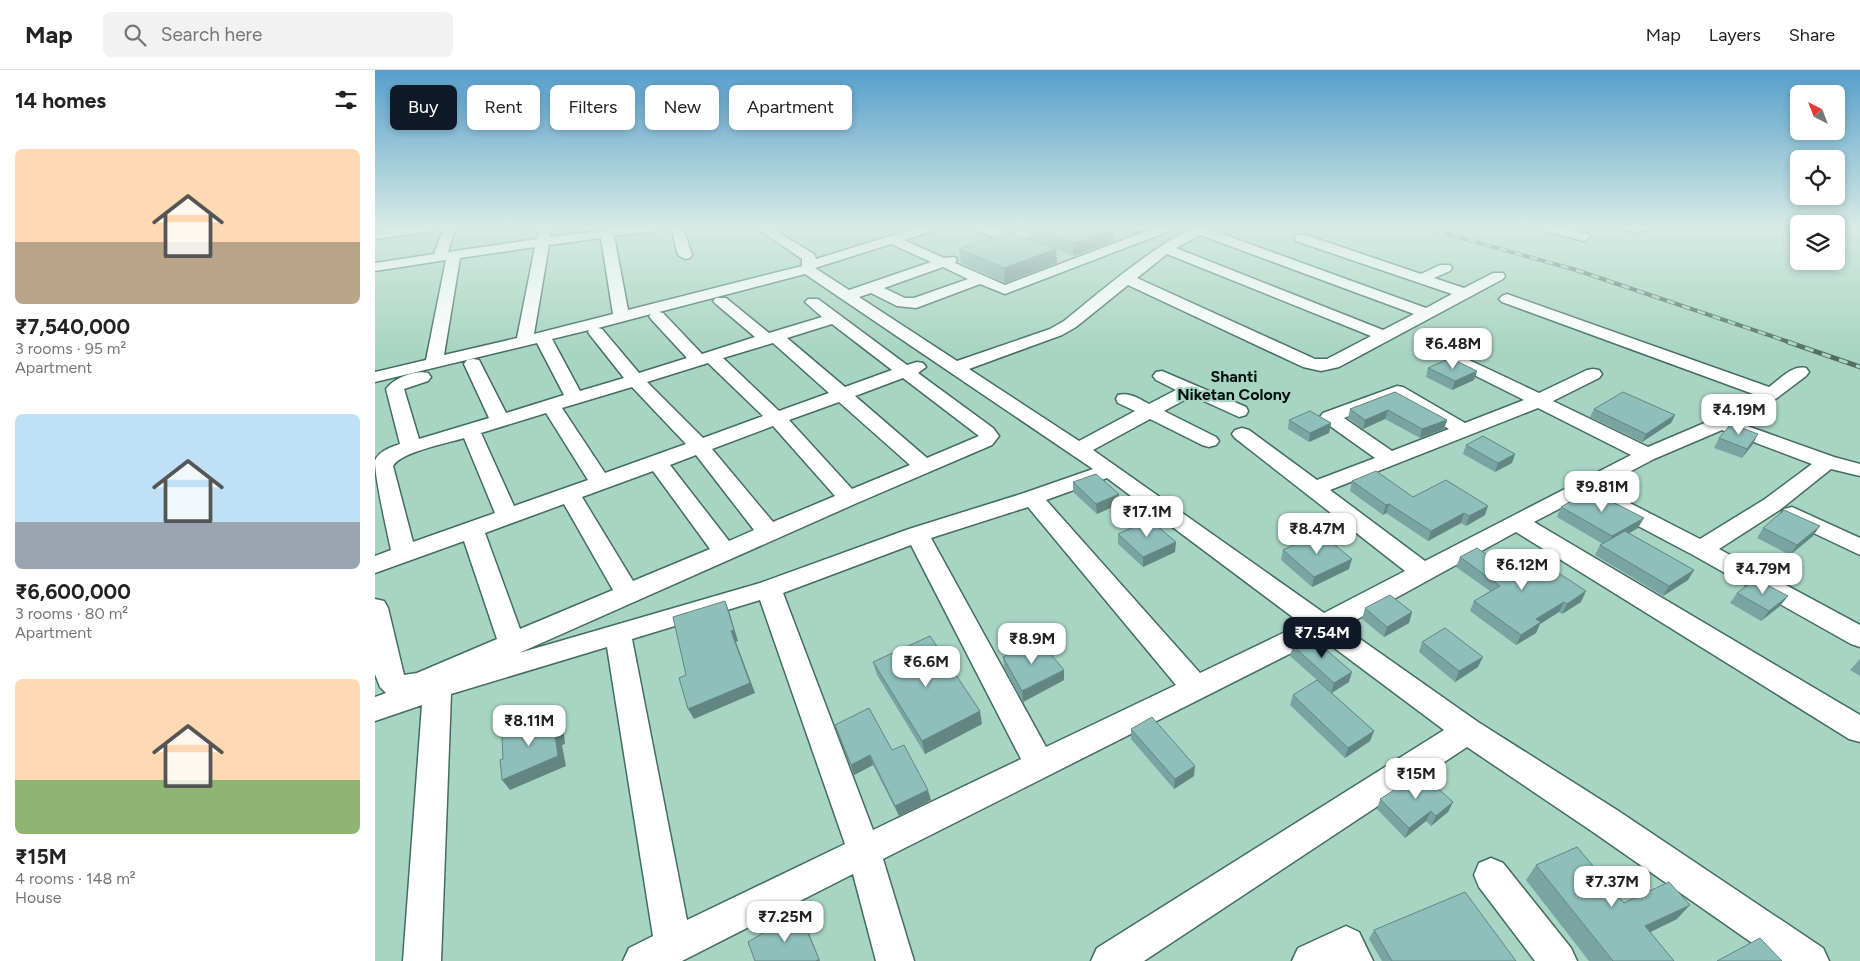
<!DOCTYPE html>
<html lang="en">
<head>
<meta charset="utf-8">
<style>
  :root { --surface:#fff; --page:#f2f2f2; --text:#222; --muted:#767676; --line:#e0e0e0; --accent:#111827 }
  body { margin:0; font-family:Figtree,sans-serif; background:var(--page); color:var(--text); height:100vh; display:flex; flex-direction:column; font-size:19px; white-space:nowrap }
  * { box-sizing:border-box; margin:0 }
  p { font-size:16px; color:var(--muted) }
  .icon { flex:none; width:28px; height:28px; fill:none; stroke:currentColor; stroke-width:2; stroke-linecap:round; stroke-linejoin:round }
  .map { position:relative; flex:1; overflow:hidden }
  .details { display:flex; flex-direction:column; background:var(--surface); width:375px }
  .details>* { flex:none }
  .hud { position:absolute; left:15px; top:15px; width:475px; height:45px; display:flex; gap:10px }
  .needle { width:32px; rotate:318deg }
  .buttons { position:absolute; left:1415px; top:15px; display:grid; gap:10px }
  .buttons a { display:grid; place-items:center; width:55px; height:55px; border-radius:8px; background:var(--surface); box-shadow:0 2px 8px #0003; font-size:25px }
  .price { position:absolute; translate:-50% -42px; padding:0 11px; border-radius:10px; background:#fff; color:#222; font-size:16px; line-height:32px; filter:drop-shadow(0 1px 2px #0008) }
  .price::after { content:''; position:absolute; left:50%; top:30px; width:15px; height:11px; margin-left:-8px; background:inherit; clip-path:polygon(0 0,100% 0,50% 100%) }
  .price.active { background:var(--accent); color:#fff }
  ul { padding:0; list-style:none }
  li { display:grid; align-content:center; gap:10px; height:265px; padding:0 15px }
  li span { display:grid; place-items:center; height:155px; border-radius:8px; color:#555 }
  li>.icon { margin-inline-start:auto }
  span .icon { width:90px; height:90px; fill:#fffc; stroke-width:1 }
  li b { font-size:21px }
  h2 { display:flex; justify-content:space-between; align-items:center; height:60px; padding:0 15px; font-size:21px }
  .pill { padding:0 18px; border-radius:8px; background:var(--surface); box-shadow:0 2px 8px #0003; font-size:18px; line-height:45px }
  .pill.active { background:var(--accent); color:#fff }
  header { display:flex; align-items:center; gap:30px; box-sizing:border-box; height:70px; padding:0 25px; background:var(--surface); border-bottom:1px solid var(--line) }
  header strong { font-size:24px }
  nav { display:flex; gap:28px; margin-inline-start:auto; font-size:18px }
  .search { width:350px; height:45px; background:var(--page); display:flex; align-items:center; gap:12px; box-sizing:border-box; padding:0 18px; border-radius:8px; color:var(--muted); font-size:19px }
  main { display:flex; flex:1; min-height:0 }
  .map>svg:first-child { display:block }
  .lines { fill:none; stroke-linecap:round; stroke-linejoin:round }
  .minor-casing { stroke:#436d5e; stroke-width:3 }
  .minor { fill:#fff; fill-rule:evenodd }
  .rail-far1-casing { stroke:#536f64; stroke-width:4 }
  .rail-casing { stroke:#536f64; stroke-width:5 }
  .rail-far1 { stroke:#a8d4c3; stroke-width:2.5; stroke-dasharray:8; stroke-linecap:butt }
  .rail { stroke:#a8d4c3; stroke-width:3; stroke-dasharray:9; stroke-linecap:butt }
  .wall { fill:#7aa4a1 }
  .shaded-wall { fill:#638683 }
  .building { fill:#8ebfbb; stroke:#638683 }
  .labels { text-anchor:middle; stroke-width:4.5; stroke-linejoin:round; paint-order:stroke }
  .neighbourhood-label { font-size:16px; font-weight:bold; fill:#020f0a; stroke:#a8d4c3 }
</style>
</head>
<body>
<header>
<strong>Map</strong>
<div class="search"><svg class="icon" aria-label="search" viewBox="0 0 24 24"><circle cx="10" cy="10" r="6"/><path d="M15 15l6 6"/></svg>Search here</div>
<nav><a>Map</a><a>Layers</a><a>Share</a></nav>
</header>
<main>
<section class="details">
<h2>14 homes<svg class="icon" aria-label="filters" viewBox="0 0 24 24"><path d="M4 7h16M4 17h16"/><circle cx="9" cy="7" r="2"/><circle cx="15" cy="17" r="2"/></svg></h2>
<ul>
<li><span style="background:linear-gradient(#ffd9b3 60%,#b9a48a 0)"><svg class="icon" aria-label="home" viewBox="0 0 24 24"><path d="M3 11l9-7 9 7M6 9v11h12V9"/></svg></span><div><b>₹7,540,000</b><p>3 rooms · 95 m²</p><p>Apartment</p></div></li>
<li><span style="background:linear-gradient(#bfe0f5 70%,#9aa5b1 0)"><svg class="icon" aria-label="home" viewBox="0 0 24 24"><path d="M3 11l9-7 9 7M6 9v11h12V9"/></svg></span><div><b>₹6,600,000</b><p>3 rooms · 80 m²</p><p>Apartment</p></div></li>
<li><span style="background:linear-gradient(#ffd9b3 65%,#8fb573 0)"><svg class="icon" aria-label="home" viewBox="0 0 24 24"><path d="M3 11l9-7 9 7M6 9v11h12V9"/></svg></span><div><b>₹15M</b><p>4 rooms · 148 m²</p><p>House</p></div></li>
</ul>
</section>
<div class="map">
<svg width="1485" height="891" viewBox="0 0 1485 891">
  <rect width="100%" height="100%" fill="#a8d4c3"/>
  <g class="lines">
    <defs>
      <g id="minor">
        <path d="M32 157H64L58 161 0 169V161Z"/>
        <path d="M69 157H81L73 182 162 169 165 157H175V167L253 157H287L281 161 239 166 253 240 427 196V189L380 157H394L439 184 441 189 544 157H562L560 160 529 170 569 188 580 187 582 190 580 193 630 215 782 157H799L797 160 630 224 605 214 541 238 522 236 496 223 484 227 582 291 675 259 689 251C713 232 803 154 828 157L1051 238 1077 224 921 171 920 168 921 165H931L1046 204 1065 195H1075L1077 198 1075 201 1059 208 1089 218 1118 203H1128L1130 206 1128 209 964 297 946 301 928 297 753 215 701 257 687 265 594 299 704 371 760 341 743 333 741 329 743 325C755 322 764 329 774 334L801 320 781 310 778 306 781 302 787 301 871 337 873 341 871 345 864 347 820 327H815L789 341 841 367 844 371 841 375 834 377 827 375 775 349 718 380 949 543 1030 501 860 368 857 364 860 360 867 358 874 360 942 410 1000 388 948 351 945 347 948 343 1022 316 1028 317 1090 353 1149 330 1071 291 1068 287 1071 283 1077 282 1164 323 1212 300 1218 299 1224 300 1227 304 1224 308 1178 331 1273 377 1339 349 1381 325 1127 232 1124 229 1127 226 1132 224 1394 317C1405 309 1417 295 1431 298L1434 302 1431 306 1402 328 1361 352 1459 387 1485 394V406L1456 399 1406 439 1344 479 1485 555V577L1476 574 1318 485 1233 440 1230 435 1233 430 1241 428 1249 430 1325 469 1390 429 1437 394 1347 360 1279 389 1159 452 1485 645V672L1474 669 1141 462 968 557 1103 652 1242 740 1448 878 1454 891H1403L1218 762 1092 677 769 891H716L722 878 1069 660 946 568 508 789 539 891H501L478 804 307 891H248L254 878 278 866 232 577 76 624 66 891H28L47 635 0 651V627L11 623 5 617 0 604V529L9 531 13 538 29 605 42 603 122 569 89 471 0 503V486L16 480C12 461 0 409 0 391 3 381 17 377 25 374L11 319C19 308 40 300 53 303L56 307 53 311 29 319 44 369 114 348 89 294 92 290 98 289 104 290 131 343 189 325 162 273 0 312V302L51 290 71 190 0 201V193L59 184ZM825 165 1039 244 1008 260 801 178ZM226 168 238 244 159 264 174 175ZM516 174 556 192 474 220 440 198ZM160 177 142 268 69 285 85 188ZM792 184 996 266 952 289H940L762 208ZM568 197 593 209 539 228H530L509 218ZM430 204 718 399 649 423 534 459 385 513 144 583 482 433 617 375 624 366 618 358 543 303 551 297 548 293 542 292 532 295 443 229H433L430 232 447 247 394 263 351 228H341L338 231 341 234 380 267 327 284 288 243 284 242ZM276 244 274 246 276 249 312 288 264 303 227 259 223 258ZM457 254 517 300 470 317 412 268ZM214 260 213 262 215 265 249 308 205 321 177 269ZM398 273 454 323 404 341 348 288ZM333 293 388 346 328 368 272 312ZM528 308 604 366 552 388 480 326ZM257 317 311 374 230 403 187 338ZM1021 328 1074 359 1017 381 969 348ZM464 332 535 395 477 419 414 350ZM1163 338 1256 385 1050 491 955 420ZM171 343 213 410 139 436 106 363ZM398 356 460 426 398 452 337 379ZM89 368 120 443 38 472 18 396C25 382 74 373 89 368ZM321 385 379 460 354 471 295 395ZM278 401 335 479 258 511 207 427ZM732 408 927 554 825 603 671 430ZM189 434 238 520 145 559 110 463ZM653 437 801 615 671 677 556 468ZM536 475 646 689 498 760 408 523ZM385 530 470 774 312 850 257 569Z"/>
        <path d="M296 157H308L317 185 315 188 310 189 303 185Z"/>
        <path d="M597 157H615L636 164 658 157H676L674 160 646 170 645 173H636L615 180 608 176 610 173 624 169 599 160Z"/>
        <path d="M1164 157H1184L1214 164 1215 167 1209 171 1166 160Z"/>
        <path d="M1244 157H1276C1270 163 1249 163 1244 157Z"/>
        <path d="M1417 437 1485 468V485L1409 449 1406 444 1409 439Z"/>
        <path d="M1116 788 1128 793 1196 878 1202 891H1160L1104 817 1099 805 1104 793Z"/>
        <path d="M971 856 984 862 998 891H917L923 878Z"/>
      </g>
    </defs>
    <use href="#minor" class="minor-casing"/>
    <use href="#minor" class="minor"/>
    <defs>
      <path id="rail-far1" d="M1047 157 1201 200 1417 273"/>
      <path id="rail" d="M1413 272 1485 297"/>
    </defs>
    <use href="#rail-far1" class="rail-far1-casing"/>
    <use href="#rail" class="rail-casing"/>
    <use href="#rail-far1" class="rail-far1"/>
    <use href="#rail" class="rail"/>
  </g>
  <g class="wall">
    <path d="M652 157 739 159V171L699 186 681 179 682 193 630 213 586 193 584 179 653 169Z"/>
    <path d="M734 157H777L757 165Z"/>
    <path d="M1053 298 1102 301 1099 310 1077 320 1051 307Z"/>
    <path d="M1020 322 1072 350 1069 359 1045 368 1010 349 988 359 973 348 975 339Z"/>
    <path d="M1219 339 1300 345 1296 353 1267 372 1215 347Z"/>
    <path d="M914 350 956 353 954 363 934 372 913 359Z"/>
    <path d="M1344 368 1378 374 1367 388 1339 378Z"/>
    <path d="M1091 375 1140 384 1137 393 1120 402 1088 384Z"/>
    <path d="M977 411 1038 427 1110 445 1091 456 1086 453 1053 471 1011 443 1008 445 975 421Z"/>
    <path d="M698 412 744 434 722 444 698 422Z"/>
    <path d="M1201 426 1263 458 1254 463 1319 500 1313 510 1288 526 1220 485 1225 475 1228 474 1182 447 1186 437 1200 429Z"/>
    <path d="M1388 458 1438 466 1415 485 1382 468Z"/>
    <path d="M743 464 800 482 768 497 743 474Z"/>
    <path d="M908 480 974 499 937 517 906 490Z"/>
    <path d="M1085 487 1141 505 1206 532 1187 544 1184 542 1165 554 1161 563 1141 575 1095 541 1099 531 1115 521 1081 497Z"/>
    <path d="M1362 523 1413 526 1405 536 1386 551 1355 533Z"/>
    <path d="M990 538 1037 542 1034 553 1009 567 987 549Z"/>
    <path d="M1047 572 1103 597 1080 612 1044 582Z"/>
    <path d="M918 576 974 612 957 623 999 661 995 671 970 688 915 635 918 625 942 610 915 586Z"/>
    <path d="M628 587 689 610 648 632 629 597Z"/>
    <path d="M1485 589V606L1475 600Z"/>
    <path d="M498 592 607 654 550 684 502 605Z"/>
    <path d="M460 655 517 680 556 730 524 746 498 695 479 705Z"/>
    <path d="M756 659 819 706 799 719 756 669Z"/>
    <path d="M1005 729 1078 732 1073 742 1056 756 1051 751 1030 768 1002 739Z"/>
    <path d="M1161 795 1249 833 1302 849 1275 862 1299 891H1214L1151 810Z"/>
    <path d="M999 860 1141 891H1007L994 869Z"/>
  </g>
  <g class="shaded-wall">
    <path d="M757 157H777L757 165Z"/>
    <path d="M739 159V171L699 186V173Z"/>
    <path d="M681 179 682 193 630 213 629 198Z"/>
    <path d="M1102 301 1099 310 1077 320 1080 311Z"/>
    <path d="M1013 340 1010 349 988 359 990 350Z"/>
    <path d="M1300 345 1296 353 1267 372 1271 364Z"/>
    <path d="M1072 350 1069 359 1045 368 1047 359Z"/>
    <path d="M956 353 954 363 934 372 935 363Z"/>
    <path d="M1383 364 1378 374 1367 388 1372 379Z"/>
    <path d="M1140 384 1137 393 1120 402 1123 393Z"/>
    <path d="M744 424V434L722 444 721 434Z"/>
    <path d="M1014 434 1011 443 1008 445 1011 435Z"/>
    <path d="M1113 436 1110 445 1091 456 1094 446Z"/>
    <path d="M1089 443 1086 453 1053 471 1056 461Z"/>
    <path d="M1269 448 1263 458 1232 476 1237 466Z"/>
    <path d="M1445 456 1438 466 1415 485 1422 475Z"/>
    <path d="M801 472 800 482 768 497V487Z"/>
    <path d="M977 489 974 499 937 517 939 507Z"/>
    <path d="M1319 500 1313 510 1288 526 1294 516Z"/>
    <path d="M1211 521 1206 532 1187 544 1192 534Z"/>
    <path d="M1413 526 1405 536 1386 551 1394 541Z"/>
    <path d="M350 531 354 541 363 571 361 572 380 623 319 649 313 639 356 561Z"/>
    <path d="M1189 532 1184 542 1165 554 1161 563 1141 575 1146 565 1161 549Z"/>
    <path d="M1037 542 1034 553 1009 567 1012 557Z"/>
    <path d="M1108 587 1103 597 1080 612 1084 601Z"/>
    <path d="M689 600V610L648 632 647 621Z"/>
    <path d="M977 602 974 612 956 623 959 613Z"/>
    <path d="M605 641 607 654 550 684 547 671Z"/>
    <path d="M181 645 188 655 190 674 187 675 191 696 135 720 127 710Z"/>
    <path d="M999 661 995 671 970 688 973 678Z"/>
    <path d="M495 685 498 695 479 705 476 695Z"/>
    <path d="M820 696 819 706 799 719 800 709Z"/>
    <path d="M553 720 556 730 524 746 520 736Z"/>
    <path d="M1078 732 1073 742 1056 756 1061 746Z"/>
    <path d="M1056 741 1051 751 1030 768 1034 758Z"/>
    <path d="M1315 835 1302 849 1257 871 1270 856Z"/>
    <path d="M424 842 429 851 445 891H441Z"/>
  </g>
  <g class="building">
    <path d="M652 157H733L739 159 699 173Z"/>
    <path d="M634 162 681 179 629 198 584 179Z"/>
    <path d="M1075 288 1102 301 1080 311 1053 298Z"/>
    <path d="M1020 322 1072 350 1047 359 1013 340 990 350 975 339Z"/>
    <path d="M1248 322 1300 345 1271 364 1219 339Z"/>
    <path d="M935 341 956 353 935 363 914 350Z"/>
    <path d="M1356 354 1383 364 1372 379 1344 368Z"/>
    <path d="M1108 366 1140 384 1123 393 1091 375Z"/>
    <path d="M1001 401 1038 427 1071 410 1113 436 1094 446 1089 443 1056 461 1014 434 1011 435 977 411Z"/>
    <path d="M721 404 744 424 721 434 698 412Z"/>
    <path d="M1214 420 1269 448 1237 466 1186 437 1203 427 1201 426Z"/>
    <path d="M1409 440 1445 456 1422 475 1388 458Z"/>
    <path d="M775 450 801 472 768 487 743 464Z"/>
    <path d="M1250 461 1319 500 1294 516 1225 475Z"/>
    <path d="M945 463 977 489 939 507 908 480Z"/>
    <path d="M1102 478 1141 505 1165 491 1211 521 1192 534 1189 532 1161 549 1166 552 1146 565 1099 531 1125 516 1085 487Z"/>
    <path d="M1381 509 1413 526 1394 541 1362 523Z"/>
    <path d="M1015 525 1037 542 1012 557 990 538Z"/>
    <path d="M350 531 359 560 356 561 375 613 313 639 304 608 311 605 298 547Z"/>
    <path d="M1070 558 1108 587 1084 601 1047 572Z"/>
    <path d="M555 566 605 641 547 671 498 592Z"/>
    <path d="M935 566 977 602 959 613 918 576Z"/>
    <path d="M663 569 689 600 647 621 628 587Z"/>
    <path d="M942 610 999 661 973 678 918 625Z"/>
    <path d="M494 638 517 680 529 675 553 720 520 736 495 685 476 695 460 655Z"/>
    <path d="M181 645 182 664 180 665 183 686 127 710 125 690 128 689 127 666Z"/>
    <path d="M777 647 820 696 800 709 756 659Z"/>
    <path d="M1046 703 1078 732 1061 746 1056 741 1034 758 1005 729Z"/>
    <path d="M1202 777 1249 833 1294 812 1315 835 1270 856 1299 891H1238L1161 795Z"/>
    <path d="M1090 822 1141 891H1017L999 860Z"/>
    <path d="M424 842 444 889 441 891H380L373 872Z"/>
    <path d="M1385 868 1407 891H1342Z"/>
  </g>
  <linearGradient id="sky" x2="0" y2="1"><stop stop-color="#579fcd"/><stop offset="0.56" stop-color="#d8ece4"/><stop offset="1" stop-color="#d8ece4" stop-opacity="0"/></linearGradient>
  <rect width="1485" height="282" fill="url(#sky)"/>
  <g class="labels">
    <g class="neighbourhood-label">
      <text x="859" y="312">Shanti<tspan x="859" dy="18">Niketan Colony</tspan></text>
    </g>
  </g>
</svg>
<div class="buttons">
<a><svg class="needle" viewBox="-14 -14 28 28"><path d="M0-13l5 13h-10z" fill="#e53935"/><path d="M0 13l5-13h-10z" fill="#767676"/></svg></a>
<a><svg class="icon" aria-label="locate" viewBox="0 0 24 24"><circle cx="12" cy="12" r="6"/><path d="M12 2v4M12 18v4M2 12h4M18 12h4"/></svg></a>
<a><svg class="icon" aria-label="layers" viewBox="0 0 24 24"><path d="M12 4l9 5-9 5-9-5zM3 14l9 5 9-5"/></svg></a>
</div>
<b class="price" style="left:1078px;top:300px">₹6.48M</b>
<b class="price" style="left:1364px;top:366px">₹4.19M</b>
<b class="price" style="left:1227px;top:443px">₹9.81M</b>
<b class="price" style="left:772px;top:468px">₹17.1M</b>
<b class="price" style="left:942px;top:485px">₹8.47M</b>
<b class="price" style="left:1147px;top:521px">₹6.12M</b>
<b class="price" style="left:1388px;top:525px">₹4.79M</b>
<b class="price active" style="left:947px;top:589px">₹7.54M</b>
<b class="price" style="left:657px;top:595px">₹8.9M</b>
<b class="price" style="left:551px;top:618px">₹6.6M</b>
<b class="price" style="left:154px;top:677px">₹8.11M</b>
<b class="price" style="left:1041px;top:730px">₹15M</b>
<b class="price" style="left:1237px;top:838px">₹7.37M</b>
<b class="price" style="left:410px;top:873px">₹7.25M</b>
<div class="hud">
<a class="pill active">Buy</a>
<a class="pill">Rent</a>
<a class="pill">Filters</a>
<a class="pill">New</a>
<a class="pill">Apartment</a>
</div>
</div>
</main>
</body>
</html>
